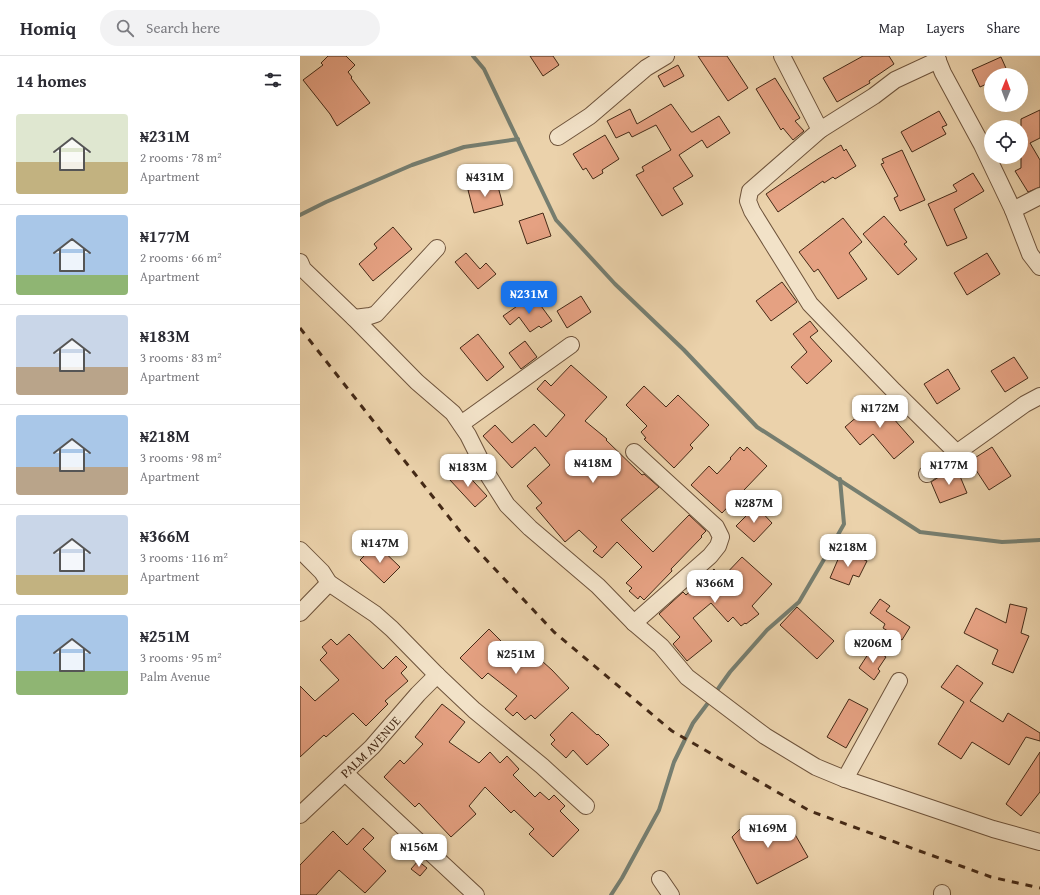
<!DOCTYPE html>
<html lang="en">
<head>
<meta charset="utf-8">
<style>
  :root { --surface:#fff; --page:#f2f2f3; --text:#2b2b33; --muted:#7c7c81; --line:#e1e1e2; --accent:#1a73e8 }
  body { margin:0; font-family:"Gentium Book Plus",serif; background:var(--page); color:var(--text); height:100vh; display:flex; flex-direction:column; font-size:15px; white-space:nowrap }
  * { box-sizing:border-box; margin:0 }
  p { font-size:13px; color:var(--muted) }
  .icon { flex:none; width:22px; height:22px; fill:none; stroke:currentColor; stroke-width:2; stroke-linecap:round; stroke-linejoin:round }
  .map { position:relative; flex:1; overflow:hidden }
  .sheet { display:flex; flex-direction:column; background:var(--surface); width:300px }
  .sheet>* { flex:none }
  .needle { width:26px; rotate:1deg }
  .buttons { position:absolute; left:684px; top:12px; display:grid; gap:8px }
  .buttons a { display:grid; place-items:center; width:44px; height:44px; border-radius:50%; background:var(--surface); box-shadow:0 4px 16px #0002; font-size:20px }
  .price { position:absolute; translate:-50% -34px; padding:0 9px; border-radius:8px; background:#fff; color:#222; font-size:13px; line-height:26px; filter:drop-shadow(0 1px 2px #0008) }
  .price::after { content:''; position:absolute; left:50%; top:24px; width:12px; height:9px; margin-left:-6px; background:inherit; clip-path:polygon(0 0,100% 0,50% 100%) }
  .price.on { background:var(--accent); color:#fff }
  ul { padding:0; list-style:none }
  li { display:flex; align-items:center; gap:12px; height:100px; padding:0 16px }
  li+li { border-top:1px solid var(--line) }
  li span { display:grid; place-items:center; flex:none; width:112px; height:80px; border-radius:4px; color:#555 }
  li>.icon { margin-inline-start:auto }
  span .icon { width:48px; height:48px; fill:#fffc; stroke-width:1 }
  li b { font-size:17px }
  h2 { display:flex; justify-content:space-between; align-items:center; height:48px; padding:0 16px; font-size:17px }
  header { display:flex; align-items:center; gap:24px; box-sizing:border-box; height:56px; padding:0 20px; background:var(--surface); border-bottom:1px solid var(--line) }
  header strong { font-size:19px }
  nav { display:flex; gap:22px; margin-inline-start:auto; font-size:14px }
  .search { width:280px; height:36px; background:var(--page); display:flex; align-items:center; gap:10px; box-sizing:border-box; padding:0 14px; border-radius:22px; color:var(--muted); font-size:15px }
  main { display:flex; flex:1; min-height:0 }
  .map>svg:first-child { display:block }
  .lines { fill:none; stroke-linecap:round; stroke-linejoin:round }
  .stream { stroke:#767e70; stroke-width:4 }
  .building { fill:#e5a182; stroke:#442916 }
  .street-casing { stroke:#6e533b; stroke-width:18 }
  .street { stroke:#f2e2c8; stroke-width:16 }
  .rail { stroke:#442916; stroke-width:3; stroke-dasharray:7 7; stroke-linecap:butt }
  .labels { text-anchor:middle; stroke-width:3.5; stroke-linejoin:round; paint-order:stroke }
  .street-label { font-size:13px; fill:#442916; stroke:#f2e2c8 }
</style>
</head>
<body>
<header>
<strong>Homiq</strong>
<div class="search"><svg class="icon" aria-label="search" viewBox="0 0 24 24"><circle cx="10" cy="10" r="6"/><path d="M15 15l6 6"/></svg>Search here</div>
<nav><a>Map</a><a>Layers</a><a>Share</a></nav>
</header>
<main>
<section class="sheet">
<h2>14 homes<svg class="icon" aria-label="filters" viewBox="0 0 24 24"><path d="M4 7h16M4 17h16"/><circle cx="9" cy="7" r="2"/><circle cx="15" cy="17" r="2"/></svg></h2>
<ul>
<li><span style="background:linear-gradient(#dfe7d0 60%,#c2b280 0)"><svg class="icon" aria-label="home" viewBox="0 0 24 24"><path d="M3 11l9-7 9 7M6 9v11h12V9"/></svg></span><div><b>₦231M</b><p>2 rooms · 78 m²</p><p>Apartment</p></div></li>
<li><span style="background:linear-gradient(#a9c7e8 75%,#8fb573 0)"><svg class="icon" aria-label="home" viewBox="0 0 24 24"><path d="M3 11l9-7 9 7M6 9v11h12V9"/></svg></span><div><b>₦177M</b><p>2 rooms · 66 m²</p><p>Apartment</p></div></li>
<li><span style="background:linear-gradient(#c9d6e8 65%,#b9a48a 0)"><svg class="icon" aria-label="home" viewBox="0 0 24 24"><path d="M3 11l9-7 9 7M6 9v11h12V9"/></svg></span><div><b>₦183M</b><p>3 rooms · 83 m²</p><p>Apartment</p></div></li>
<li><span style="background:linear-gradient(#a9c7e8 65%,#b9a48a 0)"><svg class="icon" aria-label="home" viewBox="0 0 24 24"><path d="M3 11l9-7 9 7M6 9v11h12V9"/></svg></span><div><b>₦218M</b><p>3 rooms · 98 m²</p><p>Apartment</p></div></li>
<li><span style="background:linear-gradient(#c9d6e8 75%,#c2b280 0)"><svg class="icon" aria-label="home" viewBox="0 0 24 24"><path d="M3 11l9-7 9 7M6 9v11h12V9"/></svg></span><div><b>₦366M</b><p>3 rooms · 116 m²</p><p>Apartment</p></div></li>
<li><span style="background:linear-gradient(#a9c7e8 70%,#8fb573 0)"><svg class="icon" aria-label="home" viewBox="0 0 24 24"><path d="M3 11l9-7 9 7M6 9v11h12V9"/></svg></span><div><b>₦251M</b><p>3 rooms · 95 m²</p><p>Palm Avenue</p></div></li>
</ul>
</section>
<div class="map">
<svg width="740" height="839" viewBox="0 0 740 839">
  <rect width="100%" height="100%" fill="#ebd2ab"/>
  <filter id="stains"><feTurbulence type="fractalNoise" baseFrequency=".005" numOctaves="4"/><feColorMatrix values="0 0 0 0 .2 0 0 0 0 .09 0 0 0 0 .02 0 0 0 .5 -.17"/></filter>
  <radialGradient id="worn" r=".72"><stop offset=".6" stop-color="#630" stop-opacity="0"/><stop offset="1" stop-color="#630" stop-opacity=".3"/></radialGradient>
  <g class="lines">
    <g class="stream">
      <path d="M173 0 184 13 256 164 315 228 384 294 457 371 620 476 702 486 740 484"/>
      <path d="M0 159 26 146 112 109 164 91 218 83"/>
      <path d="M415 637 430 616 467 574 499 546 526 500 544 468 540 423"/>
      <path d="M311 839 322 822 359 754 374 706 393 667 411 643"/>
    </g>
  </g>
  <g class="building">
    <path d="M28 0H46L55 9 48 16 52 21 51 22 70 47 37 70 30 58 3 24 23 9 21 7Z"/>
    <path d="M230 0H253L259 9 243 20Z"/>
    <path d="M398 0H427L448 32 428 45Z"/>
    <path d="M563 0H589L594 8 569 25 570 27 537 46 523 22Z"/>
    <path d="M701 1 709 19H691V26L680 31 672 14Z"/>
    <path d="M378 9 384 20 364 31 358 20Z"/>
    <path d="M475 22 500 62 495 65 504 75 493 84 483 72 481 74 456 33Z"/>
    <path d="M371 48 391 76H393L419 60 430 77 407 92 402 84 379 99 393 120 373 132 383 148 362 160 336 119 344 115 342 111 371 94 356 69 332 81 329 76 316 82 307 65 330 53 337 68Z"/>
    <path d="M740 54V82L730 87 740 104V131L728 136 715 115 721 112V63Z"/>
    <path d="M639 55 647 69 642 71 646 78 612 96 601 76Z"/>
    <path d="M305 79 319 103 302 114 303 117 293 123 286 112 283 114 273 98Z"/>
    <path d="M541 89 544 95 546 93 556 110 535 123 533 121 524 127 523 125 478 156 466 138 518 103Z"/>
    <path d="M602 94 625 144 600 155 594 142 598 140 581 108 584 107 582 103Z"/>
    <path d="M673 117 684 135 654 153 667 182 647 190 628 148 657 135 653 129Z"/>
    <path d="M197 127 203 149 174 157 168 134Z"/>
    <path d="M243 157 251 180 227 188 219 165Z"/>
    <path d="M584 160 607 186 604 188 617 203 598 219 563 178Z"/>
    <path d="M543 162 562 186 549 197 567 223 538 243 518 213 514 216 499 196Z"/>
    <path d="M93 171 112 193 73 225 59 208 77 192 74 188Z"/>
    <path d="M166 197 180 213 186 207 196 218 178 233 155 206Z"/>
    <path d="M687 197 700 218 667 239 654 217Z"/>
    <path d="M482 226 497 246 471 265 456 245Z"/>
    <path d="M233 239 252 265 241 272 239 270 230 276 219 261 210 269 203 260Z"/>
    <path d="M281 240 291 256 267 272 257 255Z"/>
    <path d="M510 265 518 275 510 281 532 305 507 328 491 311 507 296 493 278Z"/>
    <path d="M178 278 204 311 187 325 160 292Z"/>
    <path d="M225 285 237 301 221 313 209 297Z"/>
    <path d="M714 301 728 322 705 336 691 315Z"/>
    <path d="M271 309 307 341 285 365 307 383 306 384 342 419 344 418 359 431 321 464 353 496 389 459 406 475 401 480 402 481 371 513 372 515 344 544 340 540 338 543 329 535 332 532 326 527 342 511 317 486 302 502 293 495 297 491 279 474 265 486 236 452 242 447 227 430 250 409 235 391 212 412 183 380 195 369 212 387 234 368 246 381 265 359 237 333 245 324 251 330Z"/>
    <path d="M648 313 660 333 637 348 624 328Z"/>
    <path d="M344 330 366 351 378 339 409 369 390 389 393 392 374 412 344 383 346 382 341 376 347 370 326 349Z"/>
    <path d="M579 342 595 360 593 362 614 386 594 403 573 378 560 389 545 371Z"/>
    <path d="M440 391 444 395 447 391 467 410 422 457 391 429 409 410 417 418 431 403 430 402Z"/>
    <path d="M692 391 711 420 689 434 670 405Z"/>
    <path d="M161 412 187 440 175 451 149 423Z"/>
    <path d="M657 413 667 437 640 447 631 426 642 419Z"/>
    <path d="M456 450 472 467 454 486 436 470Z"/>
    <path d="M76 488 100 511 84 527 60 504Z"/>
    <path d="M542 494 567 505 559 521 553 519 549 529 530 522Z"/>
    <path d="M442 501 472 528 452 550 459 558 446 568 445 567 441 570 433 561 428 566 411 547 393 562 412 585 387 605 373 588 380 581 359 558 383 536 386 539 414 513 422 522Z"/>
    <path d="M580 543 590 550 586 555 610 571 602 584 583 572 585 568 570 557Z"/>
    <path d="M710 548 727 552 721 577 729 580 713 617 692 608 698 594 664 577 676 552 706 567Z"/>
    <path d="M497 551 534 585 517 603 480 569Z"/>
    <path d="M189 573 214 598 223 588 252 614 269 632 235 663 231 659 225 664 217 656 213 660 205 653 217 640 188 617 182 623 160 602Z"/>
    <path d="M49 578 83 613 96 600 107 611 101 617 108 625 85 645 88 648 66 670 53 657 26 681 24 679 0 701V630L15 645 39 624 20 604 27 597 22 591 31 583 37 589Z"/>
    <path d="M572 592 586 601 578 613 580 615 574 624 559 612Z"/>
    <path d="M657 609 683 627 670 645 703 666 708 657 740 677V685L726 681 709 709 672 686 661 703 638 688 664 646 641 631Z"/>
    <path d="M549 643 568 653 546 692 527 681Z"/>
    <path d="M142 648 165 666 149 686 179 707 190 696 200 707 207 700 219 713 213 719 235 741 240 736 249 744 254 739 265 750 260 755 279 774 253 801 229 778 234 773 214 754 211 757 185 731 169 750 176 758 151 781 119 747 115 751 84 721 100 704 104 708 123 688 115 681Z"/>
    <path d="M272 656 297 679 298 678 309 689 287 709 273 694 266 702 251 688 255 684 250 679Z"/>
    <path d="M740 696V736L721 760 706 748Z"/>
    <path d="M449 760 478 774 489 768 508 801 457 828 432 781 445 768Z"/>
    <path d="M63 772 74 782 63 793 86 815 65 837 39 814 16 839H0V809L33 775 47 789Z"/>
    <path d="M118 805 127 812 120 820 111 813Z"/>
  </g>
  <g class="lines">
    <defs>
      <g id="street">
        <path d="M482 0 520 74"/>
        <path d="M636 0 643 17 682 89 713 154 730 198 740 211"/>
        <path d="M638 4 595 24 574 40 520 74 450 135 448 145 452 155 510 248 594 335 657 397"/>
        <path d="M258 81 290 60 346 12 366 0"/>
        <path d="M713 154 740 140"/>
        <path d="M0 206 3 213 54 262 117 326 153 357 168 379 188 419 207 449 230 472 298 530 334 567 361 590 387 621 465 680 516 711 545 723 693 773 740 786"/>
        <path d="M54 262 70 260 76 258 137 192"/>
        <path d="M161 368 271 289"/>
        <path d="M627 418 725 348 740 340"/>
        <path d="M0 494 22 516 29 527 75 558 92 573 137 619 174 654 242 710 286 750"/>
        <path d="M0 557 29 527"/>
        <path d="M334 567 410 500 418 490 421 481 416 471 334 396"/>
        <path d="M45 717 176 839"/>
        <path d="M545 723 599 625"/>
        <path id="s1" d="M0 759 72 691 118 638 137 619"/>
        <path d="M360 823 371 839"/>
        <path d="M642 839V837"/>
      </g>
    </defs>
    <use href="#street" class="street-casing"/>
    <use href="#street" class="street"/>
    <path class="rail" d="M0 272 163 479 254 576 372 675 510 755 691 821 740 832"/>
  </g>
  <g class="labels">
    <g class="street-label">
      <text dy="5" stroke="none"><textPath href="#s1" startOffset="98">PALM AVENUE</textPath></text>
    </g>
  </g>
  <rect width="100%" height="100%" filter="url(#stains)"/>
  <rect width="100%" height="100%" fill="url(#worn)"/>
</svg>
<div class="buttons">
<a><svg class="needle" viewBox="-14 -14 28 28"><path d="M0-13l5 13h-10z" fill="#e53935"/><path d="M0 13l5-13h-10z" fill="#7c7c81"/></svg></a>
<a><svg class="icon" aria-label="locate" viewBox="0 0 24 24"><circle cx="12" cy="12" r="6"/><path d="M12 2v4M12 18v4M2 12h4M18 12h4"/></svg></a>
</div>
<b class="price" style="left:185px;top:142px">₦431M</b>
<b class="price on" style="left:229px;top:259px">₦231M</b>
<b class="price" style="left:580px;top:373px">₦172M</b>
<b class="price" style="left:293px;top:428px">₦418M</b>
<b class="price" style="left:649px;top:430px">₦177M</b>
<b class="price" style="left:168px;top:432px">₦183M</b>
<b class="price" style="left:454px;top:468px">₦287M</b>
<b class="price" style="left:80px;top:508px">₦147M</b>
<b class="price" style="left:548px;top:512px">₦218M</b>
<b class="price" style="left:415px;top:548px">₦366M</b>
<b class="price" style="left:573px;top:608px">₦206M</b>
<b class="price" style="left:216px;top:619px">₦251M</b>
<b class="price" style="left:468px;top:793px">₦169M</b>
<b class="price" style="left:119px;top:812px">₦156M</b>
</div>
</main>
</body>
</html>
